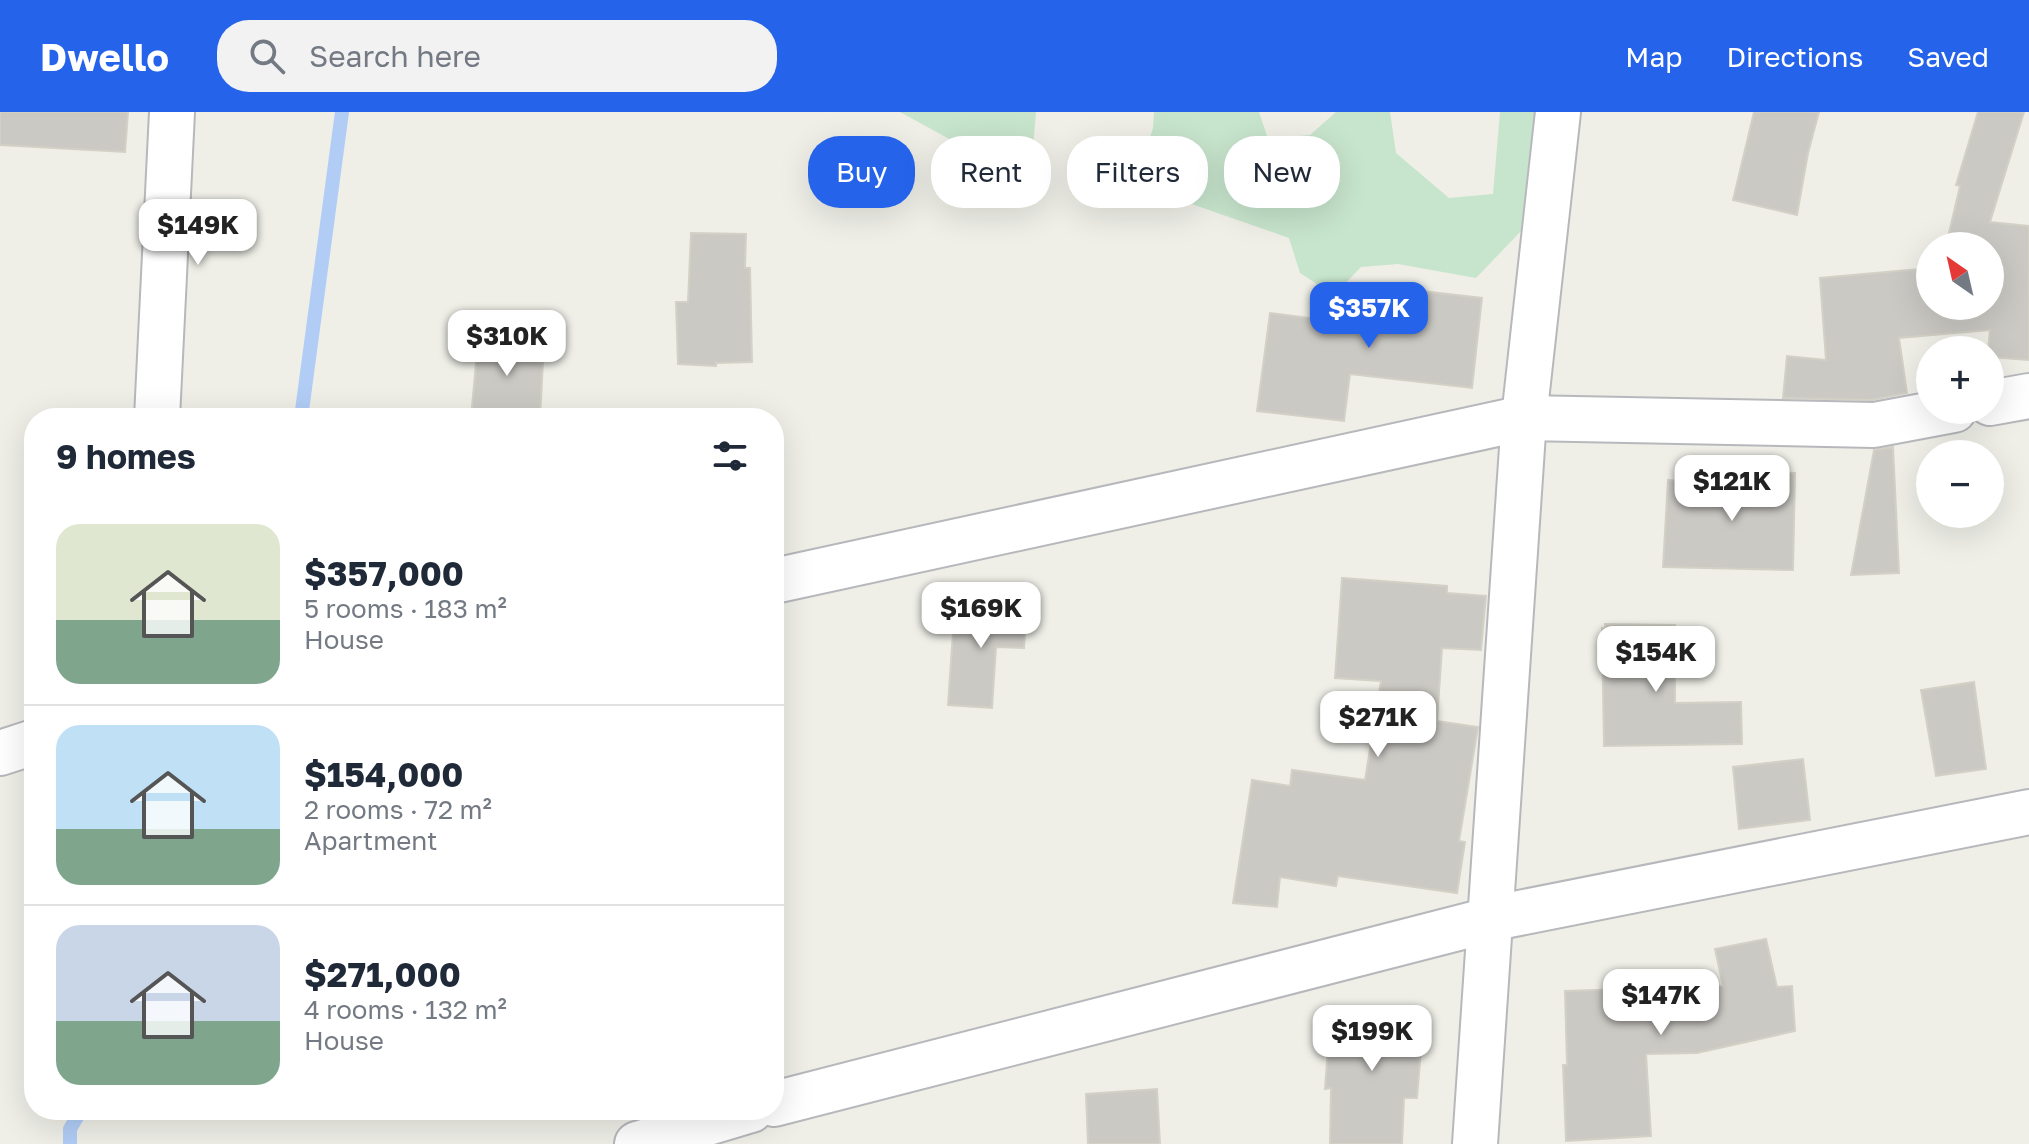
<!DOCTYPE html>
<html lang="en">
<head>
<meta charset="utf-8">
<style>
  :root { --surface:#fff; --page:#f2f2f3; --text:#1f2937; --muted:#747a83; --line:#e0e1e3; --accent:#2563eb }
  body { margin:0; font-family:"Golos Text",sans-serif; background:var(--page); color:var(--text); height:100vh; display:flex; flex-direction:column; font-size:30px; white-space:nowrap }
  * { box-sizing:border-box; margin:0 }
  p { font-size:26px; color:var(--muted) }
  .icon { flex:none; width:44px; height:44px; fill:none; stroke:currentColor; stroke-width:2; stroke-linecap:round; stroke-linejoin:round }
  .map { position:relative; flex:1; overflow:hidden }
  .drawer { position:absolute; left:24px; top:296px; width:760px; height:712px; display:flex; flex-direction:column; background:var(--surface); border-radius:32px; box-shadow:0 8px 32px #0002 }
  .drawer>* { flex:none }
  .banner { position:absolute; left:808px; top:24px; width:760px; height:72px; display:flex; gap:16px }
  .needle { width:52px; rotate:326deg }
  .fabs { position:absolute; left:1916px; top:120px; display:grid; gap:16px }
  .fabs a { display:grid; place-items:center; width:88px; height:88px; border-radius:50%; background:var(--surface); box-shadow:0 8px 32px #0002; font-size:40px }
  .price { position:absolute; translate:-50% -68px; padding:0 18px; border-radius:16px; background:#fff; color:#222; font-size:26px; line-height:52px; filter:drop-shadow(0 2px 4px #0008) }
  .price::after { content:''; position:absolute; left:50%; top:48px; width:24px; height:18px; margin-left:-12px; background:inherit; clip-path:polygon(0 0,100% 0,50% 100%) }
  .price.current { background:var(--accent); color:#fff }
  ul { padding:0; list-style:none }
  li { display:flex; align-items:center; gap:24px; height:200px; padding:0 32px }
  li+li { border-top:2px solid var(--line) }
  li span { display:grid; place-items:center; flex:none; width:224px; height:160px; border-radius:24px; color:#555 }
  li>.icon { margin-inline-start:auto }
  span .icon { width:96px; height:96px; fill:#fffc; stroke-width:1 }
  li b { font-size:34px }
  h2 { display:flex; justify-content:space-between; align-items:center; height:96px; padding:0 32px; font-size:34px }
  .tag { padding:0 28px; border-radius:32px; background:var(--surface); box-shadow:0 8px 32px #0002; font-size:28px; line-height:72px }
  .tag.current { background:var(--accent); color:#fff }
  header { display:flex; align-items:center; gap:48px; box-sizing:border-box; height:112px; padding:0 40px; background:var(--accent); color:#fff }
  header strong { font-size:38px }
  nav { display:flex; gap:44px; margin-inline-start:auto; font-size:28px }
  .search { width:560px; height:72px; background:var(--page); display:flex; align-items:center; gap:20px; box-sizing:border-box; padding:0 28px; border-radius:32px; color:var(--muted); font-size:30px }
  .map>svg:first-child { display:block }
  .green { fill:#c7e4cc }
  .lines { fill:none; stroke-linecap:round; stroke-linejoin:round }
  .stream { stroke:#b1cdf6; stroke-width:14 }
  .building { fill:#cbc9c4; stroke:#d3d1c6; stroke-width:2 }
  .street-casing { stroke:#b7b8bc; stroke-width:48 }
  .street { stroke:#fff; stroke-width:44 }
</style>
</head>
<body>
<header>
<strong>Dwello</strong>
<div class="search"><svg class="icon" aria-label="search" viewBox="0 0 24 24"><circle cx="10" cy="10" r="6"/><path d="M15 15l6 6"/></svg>Search here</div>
<nav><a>Map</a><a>Directions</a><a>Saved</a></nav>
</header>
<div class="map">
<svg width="2029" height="1032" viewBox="0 0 2029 1032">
  <rect width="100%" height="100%" fill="#efefe8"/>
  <g class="green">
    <path d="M900 0H1036L1033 35 973 40Z"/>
    <path d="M1154 0H1259L1268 27 1310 23 1336 0H1390L1396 41 1449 86 1493 82 1500 0H1540L1523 117 1476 166 1398 152 1361 155 1334 183 1300 161 1289 126 1183 89 1145 40 1153 16Z"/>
  </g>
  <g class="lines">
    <g class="stream">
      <path d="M301 306 342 0"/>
      <path d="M70 1032V1017L81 998"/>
    </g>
  </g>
  <g class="building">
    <path d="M0 0H128L125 40 0 33Z"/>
    <path d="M1754 0H1819L1808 41 1797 103 1733 88Z"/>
    <path d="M1978 0H2024L1990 110 2029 114V248L1990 245 1988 238 1990 218 1899 226 1907 281 1872 288 1783 286 1787 244 1826 248 1820 166 1930 156V194H1990V134H1946L1960 74 1956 73Z"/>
    <path d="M691 121 746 122 745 156H750L752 250 716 251V254L678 252 676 190H688Z"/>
    <path d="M1369 173 1482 186 1472 276 1350 262 1344 309 1257 299 1270 201 1364 213Z"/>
    <path d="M479 218 535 225 532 249 543 250 540 306H471Z"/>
    <path d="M1893 335 1899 461 1851 463 1874 338Z"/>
    <path d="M1733 360 1795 361 1793 458 1663 455 1668 368 1732 372Z"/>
    <path d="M1342 466 1447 474V481L1486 484 1481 538 1442 536 1437 609 1478 615 1459 729 1465 730 1457 781 1338 764 1336 774 1280 765 1277 795 1233 791 1252 668 1290 674 1292 658 1365 668 1381 569 1335 566Z"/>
    <path d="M955 491 1027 496 1024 536 996 535 992 596 948 593Z"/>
    <path d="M1605 512 1675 513V591L1741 590 1742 632 1604 634 1602 516 1605 517Z"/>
    <path d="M1974 570 1986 657 1936 664 1921 578Z"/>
    <path d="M1803 647 1810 708 1739 717 1733 655Z"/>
    <path d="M1766 827 1777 875 1792 874 1795 919 1697 941 1646 942 1651 1024 1566 1029 1563 953H1567L1565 879 1723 874 1715 837Z"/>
    <path d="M1331 895 1424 901 1417 986H1404L1402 1032H1330L1331 976 1325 977Z"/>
    <path d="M1157 977 1160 1032H1088L1086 982Z"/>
  </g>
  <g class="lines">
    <defs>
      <g id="street">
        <path d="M1990 291 2029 284"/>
        <path d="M157 306 172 0"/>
        <path d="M774 469 1524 306 1874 313 1954 298"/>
        <path d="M0 641 34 630"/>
        <path d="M1489 807 2029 700"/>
        <path d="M774 992 1497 806"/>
        <path d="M637 1032 751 998"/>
        <path d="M1475 1032 1524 306 1558 0"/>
      </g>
    </defs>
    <use href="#street" class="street-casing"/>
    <use href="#street" class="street"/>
  </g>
</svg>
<div class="fabs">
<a><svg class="needle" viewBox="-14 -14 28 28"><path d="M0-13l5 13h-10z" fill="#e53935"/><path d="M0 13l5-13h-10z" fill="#747a83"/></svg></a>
<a>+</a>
<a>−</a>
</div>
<b class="price" style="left:198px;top:155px">$149K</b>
<b class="price current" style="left:1369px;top:238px">$357K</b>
<b class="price" style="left:507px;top:266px">$310K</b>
<b class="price" style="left:1732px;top:411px">$121K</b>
<b class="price" style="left:981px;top:538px">$169K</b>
<b class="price" style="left:1656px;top:582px">$154K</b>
<b class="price" style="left:1378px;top:647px">$271K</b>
<b class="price" style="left:1661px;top:925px">$147K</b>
<b class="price" style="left:1372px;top:961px">$199K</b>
<div class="banner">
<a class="tag current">Buy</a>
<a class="tag">Rent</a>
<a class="tag">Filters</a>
<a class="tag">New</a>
</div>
<section class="drawer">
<h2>9 homes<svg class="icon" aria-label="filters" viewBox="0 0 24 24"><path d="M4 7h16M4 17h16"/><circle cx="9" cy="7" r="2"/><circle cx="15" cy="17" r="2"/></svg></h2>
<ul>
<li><span style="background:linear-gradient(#dfe7d0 60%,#7fa58c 0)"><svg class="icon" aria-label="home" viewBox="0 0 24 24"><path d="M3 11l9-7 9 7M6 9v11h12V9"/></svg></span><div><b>$357,000</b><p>5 rooms · 183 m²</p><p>House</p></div></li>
<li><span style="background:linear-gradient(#bfe0f5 65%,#7fa58c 0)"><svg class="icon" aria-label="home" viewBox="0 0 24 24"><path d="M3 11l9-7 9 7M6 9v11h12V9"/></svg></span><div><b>$154,000</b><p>2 rooms · 72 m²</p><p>Apartment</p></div></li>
<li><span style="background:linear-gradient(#c9d6e8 60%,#7fa58c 0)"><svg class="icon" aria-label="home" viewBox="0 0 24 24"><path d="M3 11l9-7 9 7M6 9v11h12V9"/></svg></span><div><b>$271,000</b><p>4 rooms · 132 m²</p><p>House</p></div></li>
</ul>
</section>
</div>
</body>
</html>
